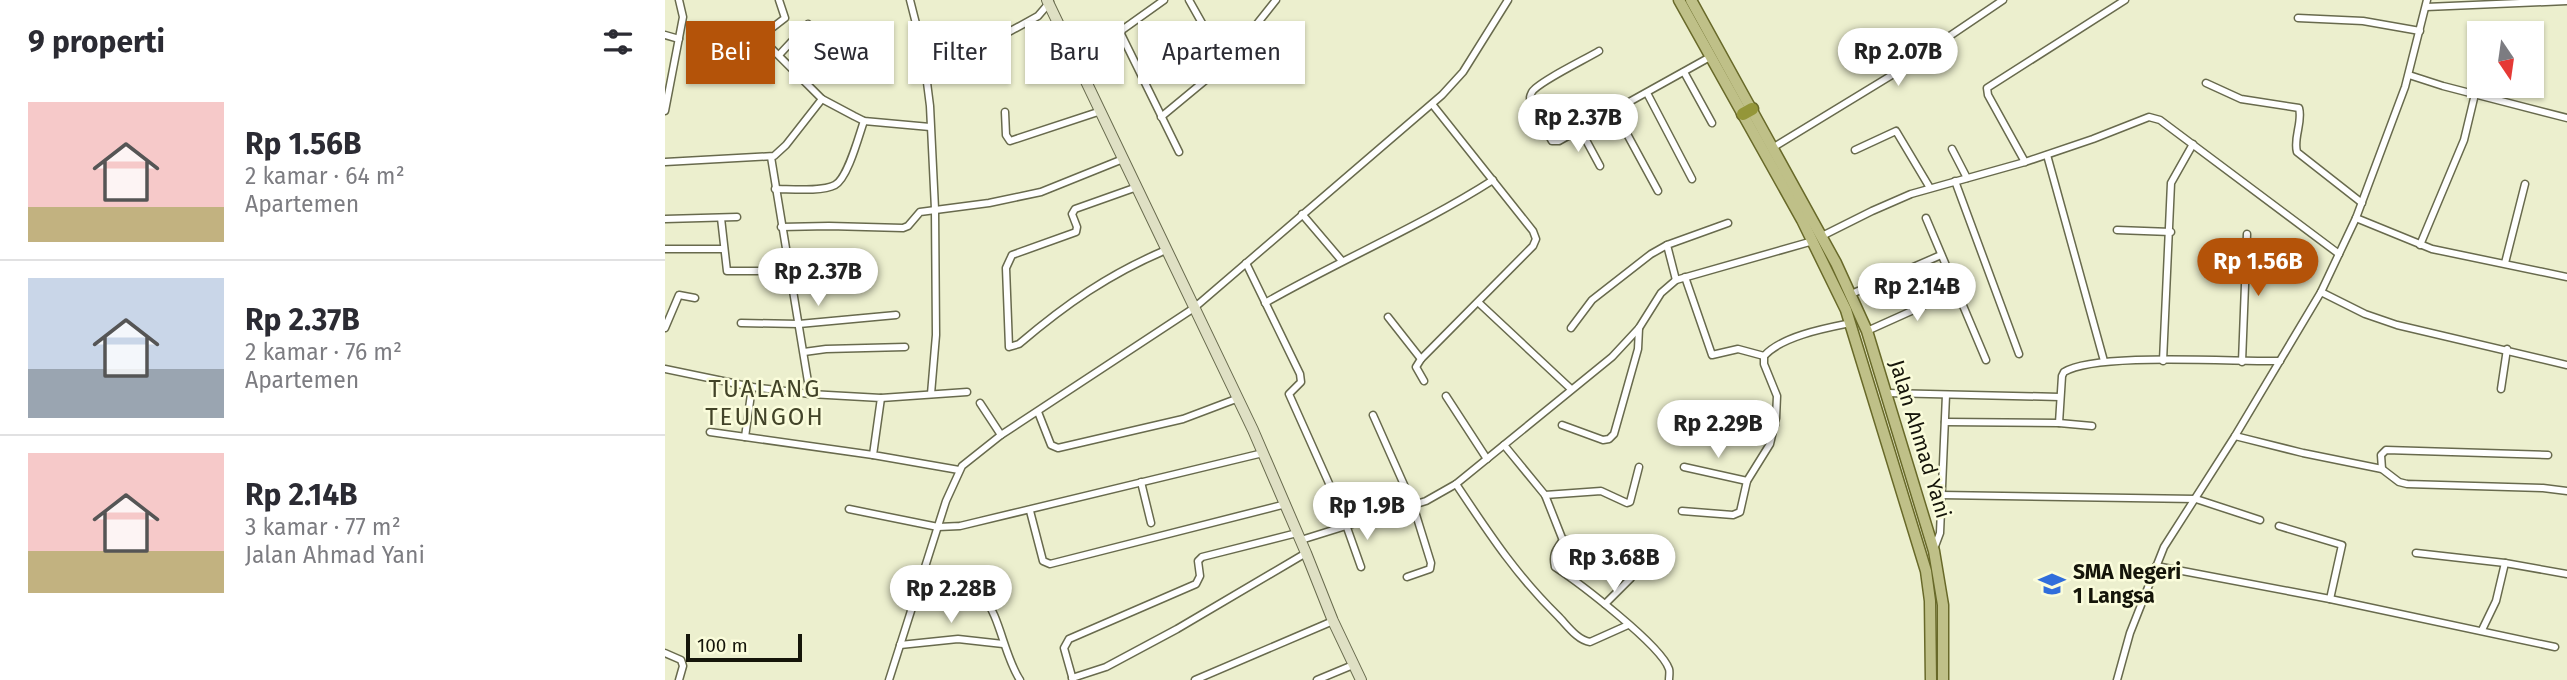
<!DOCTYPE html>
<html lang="id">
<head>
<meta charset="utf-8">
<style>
  :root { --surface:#fff; --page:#f7f7f7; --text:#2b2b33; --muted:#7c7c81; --line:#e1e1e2; --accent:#b45309 }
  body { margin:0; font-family:"Fira Sans",sans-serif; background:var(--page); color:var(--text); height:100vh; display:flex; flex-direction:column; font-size:26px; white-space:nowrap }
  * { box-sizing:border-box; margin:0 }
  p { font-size:23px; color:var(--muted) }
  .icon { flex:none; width:38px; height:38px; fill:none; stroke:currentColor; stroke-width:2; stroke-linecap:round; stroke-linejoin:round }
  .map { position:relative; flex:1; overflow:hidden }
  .drawer { display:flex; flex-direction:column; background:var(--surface); width:665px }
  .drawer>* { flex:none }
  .banner { position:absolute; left:21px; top:21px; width:665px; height:63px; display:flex; gap:14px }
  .needle { width:46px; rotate:167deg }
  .fabs { position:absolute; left:1802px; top:21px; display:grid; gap:14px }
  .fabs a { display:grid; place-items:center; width:77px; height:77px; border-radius:0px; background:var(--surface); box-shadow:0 2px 5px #0004; font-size:35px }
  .scale { position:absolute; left:21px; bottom:18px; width:116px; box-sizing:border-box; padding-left:7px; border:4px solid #15150a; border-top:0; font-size:19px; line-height:24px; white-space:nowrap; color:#15150a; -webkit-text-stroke:5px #fafcdb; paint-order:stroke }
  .price { position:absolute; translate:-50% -60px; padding:0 16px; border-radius:24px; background:#fff; color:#222; font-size:23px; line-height:46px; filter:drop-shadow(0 2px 4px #0008) }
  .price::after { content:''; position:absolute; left:50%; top:42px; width:21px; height:16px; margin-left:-10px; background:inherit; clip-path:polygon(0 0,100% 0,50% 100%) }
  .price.active { background:var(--accent); color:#fff }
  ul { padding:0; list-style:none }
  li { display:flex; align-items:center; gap:21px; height:175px; padding:0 28px }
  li+li { border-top:2px solid var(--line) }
  li span { display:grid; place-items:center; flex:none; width:196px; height:140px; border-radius:0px; color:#555 }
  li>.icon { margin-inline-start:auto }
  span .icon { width:84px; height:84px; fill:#fffc; stroke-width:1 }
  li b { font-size:30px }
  h2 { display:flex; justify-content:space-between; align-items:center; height:84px; padding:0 28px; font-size:30px }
  .tag { padding:0 24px; border-radius:0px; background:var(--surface); box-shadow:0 2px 5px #0004; font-size:24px; line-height:63px }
  .tag.active { background:var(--accent); color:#fff }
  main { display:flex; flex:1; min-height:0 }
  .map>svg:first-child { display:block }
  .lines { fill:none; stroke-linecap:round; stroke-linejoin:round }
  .street-casing { stroke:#686a4d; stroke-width:9 }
  .secondary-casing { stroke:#686a4d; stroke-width:12 }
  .primary-casing { stroke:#686929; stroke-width:13 }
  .highway-casing { stroke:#686929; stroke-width:15 }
  .street { stroke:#fff; stroke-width:6 }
  .secondary { stroke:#dfe0c4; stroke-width:10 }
  .primary { stroke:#bfc088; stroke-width:10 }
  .highway { stroke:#949639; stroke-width:12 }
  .labels { text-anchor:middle; stroke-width:5; stroke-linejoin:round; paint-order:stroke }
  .street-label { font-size:21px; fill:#15150a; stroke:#fafcdb }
  .poi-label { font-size:21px; font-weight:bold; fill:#15150a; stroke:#fafcdb; text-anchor:start }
  .quarter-label { font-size:24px; letter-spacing:2px; fill:#424328; stroke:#fafcdb }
</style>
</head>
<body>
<main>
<section class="drawer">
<h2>9 properti<svg class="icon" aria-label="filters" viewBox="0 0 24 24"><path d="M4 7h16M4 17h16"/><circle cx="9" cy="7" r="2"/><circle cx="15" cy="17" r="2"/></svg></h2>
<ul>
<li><span style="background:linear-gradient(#f6c9c9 75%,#c2b280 0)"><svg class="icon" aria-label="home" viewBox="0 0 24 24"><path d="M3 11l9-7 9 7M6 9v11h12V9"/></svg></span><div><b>Rp 1.56B</b><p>2 kamar · 64 m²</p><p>Apartemen</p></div></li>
<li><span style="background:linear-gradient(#c9d6e8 65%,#9aa5b1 0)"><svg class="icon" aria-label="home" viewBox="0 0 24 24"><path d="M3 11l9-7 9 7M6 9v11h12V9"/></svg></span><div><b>Rp 2.37B</b><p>2 kamar · 76 m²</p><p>Apartemen</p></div></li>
<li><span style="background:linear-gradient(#f6c9c9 70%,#c2b280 0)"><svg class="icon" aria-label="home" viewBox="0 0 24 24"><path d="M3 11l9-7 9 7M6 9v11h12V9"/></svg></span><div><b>Rp 2.14B</b><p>3 kamar · 77 m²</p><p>Jalan Ahmad Yani</p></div></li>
</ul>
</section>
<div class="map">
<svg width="1902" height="680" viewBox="0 0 1902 680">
  <rect width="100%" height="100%" fill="#ecefce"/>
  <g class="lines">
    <defs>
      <g id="street">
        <path d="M114 0 120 18 98 35 97 39 157 99 189 116 199 121 265 127"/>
        <path d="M245 0 258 51 265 106 270 209 271 335 266 394"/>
        <path d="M499 0 457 30 456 34 514 152"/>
        <path d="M524 0 560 64"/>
        <path d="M1761 7 1902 1"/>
        <path d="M1633 18 1698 21 1755 31"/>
        <path d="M0 35 14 39"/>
        <path d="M331 39 373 16 385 2"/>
        <path d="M934 51C921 59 873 82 867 92 864 98 865 98 866 103L887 141H894L1045 57"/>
        <path d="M114 55 143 24"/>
        <path d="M128 69 169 27"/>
        <path d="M1019 72 1047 123"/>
        <path d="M70 73 105 46"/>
        <path d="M1744 75 1778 86 1902 118"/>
        <path d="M1541 83 1576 99 1634 108C1638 122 1628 138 1632 152L1697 203"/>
        <path d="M982 93 1027 179"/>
        <path d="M949 110 993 191"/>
        <path d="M0 111 18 17 14 0"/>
        <path d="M340 112 341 135 345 141 436 111"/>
        <path d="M496 117 560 64 611 0"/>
        <path d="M915 129 935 166"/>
        <path d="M1109 147 1227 75 1338 0"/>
        <path d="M1287 149 1302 178"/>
        <path d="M1190 150 1231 131 1265 188"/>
        <path d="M1382 155 1439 361"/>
        <path d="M106 157 145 394"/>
        <path d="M0 162 109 156 121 145 157 99"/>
        <path d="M1360 162 1323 95 1322 88 1460 0"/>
        <path d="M1290 181 1354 354"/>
        <path d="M472 187 410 209 407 214 412 227 411 232 347 255 341 268 344 347 354 344C401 304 444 274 501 250"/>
        <path d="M110 189C125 189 157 192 170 185 183 178 194 135 199 121"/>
        <path d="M637 214 677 261"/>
        <path d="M56 218 62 271H93"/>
        <path d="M1261 218 1321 360"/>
        <path d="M1691 218 1767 249 1902 277"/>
        <path d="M0 219 72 217"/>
        <path d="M116 227 164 226 238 228 243 226 255 212 324 203 376 192 458 159"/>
        <path d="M1452 230 1506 232"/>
        <path d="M1157 236 1207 211 1246 194 1360 162 1428 139 1484 117 1495 120 1674 254"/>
        <path d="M1755 245 1799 140 1810 94"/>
        <path d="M0 249H59"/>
        <path d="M581 263 635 374 636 382 624 394 675 508 696 567"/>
        <path d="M1840 263 1860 184"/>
        <path d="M1020 277 1047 355 1073 349 1099 356"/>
        <path d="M1011 280 1002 245 1063 223"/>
        <path d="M1656 292 1700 314 1732 325 1902 365"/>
        <path d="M1184 295 1276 255"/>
        <path d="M600 303C675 260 756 226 828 180"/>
        <path d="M814 303 906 389"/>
        <path d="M723 317 756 359"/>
        <path d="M76 323 134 324 231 315"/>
        <path d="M0 328 14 295 30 298"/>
        <path d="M906 328 927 300 986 254 1002 245"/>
        <path d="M1202 331 1291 291"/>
        <path d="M139 352 161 349 240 347"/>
        <path d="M1099 356C1117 336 1161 328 1186 323"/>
        <path d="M1498 361 1506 183 1528 144"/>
        <path d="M1577 362 1582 234"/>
        <path d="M0 369 87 387 145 394 216 398 208 455 294 470"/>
        <path d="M759 381 751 367 756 359 868 246 871 239 868 231 767 104"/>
        <path d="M1836 389 1842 349"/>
        <path d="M1222 393 1395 397"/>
        <path d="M781 396 822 459"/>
        <path d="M216 398 302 392"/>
        <path d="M315 403 336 435"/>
        <path d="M373 412 386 445 393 448 518 419 571 399"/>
        <path d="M708 415 748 505 766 563 765 569 742 577"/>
        <path d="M1058 420 1110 425"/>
        <path d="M1280 422 1394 423 1427 426"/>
        <path d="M1394 423 1397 376 1399 372C1431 352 1570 362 1615 361"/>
        <path d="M897 425 938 440 944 439 949 434 973 349 974 328"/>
        <path d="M45 432 208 455"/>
        <path d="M1570 436 1638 453 1717 469 1734 482 1742 484 1878 488 1902 491"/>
        <path d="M80 437 87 387"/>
        <path d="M839 445 880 495 897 538 900 540H914L934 553"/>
        <path d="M1019 467 1082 481"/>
        <path d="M1717 469 1716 455 1721 450 1883 455"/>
        <path d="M476 482 486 523"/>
        <path d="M791 484C823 532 851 575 893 616 902 625 912 640 925 642L963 625"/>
        <path d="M880 495 936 491 962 503 965 502 974 467"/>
        <path d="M1276 495 1531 499 1595 520"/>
        <path d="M184 509 273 527 295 526 598 453"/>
        <path d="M365 511 378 561 385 564 621 504"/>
        <path d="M1017 511 1068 515 1075 512 1082 481 1105 444 1111 418 1112 396 1099 364V356"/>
        <path d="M1614 526 1677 545 1665 599"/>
        <path d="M636 540 761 501 791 484 947 357 974 328 996 293 1011 280 1148 241"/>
        <path d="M898 540C891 550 887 554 890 567 913 582 996 645 1004 669 1005 672 1004 677 1004 680"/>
        <path d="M1269 549 1275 533 1281 395"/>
        <path d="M1751 553 1840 563 1902 574"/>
        <path d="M1491 566 1665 599 1890 647"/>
        <path d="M251 595 297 593 318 597C335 615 339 656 355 680"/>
        <path d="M940 604 966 578"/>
        <path d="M1817 630 1831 601 1840 563"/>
        <path d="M235 645 293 639 338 644"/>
        <path d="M0 653 16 660 18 666 14 680"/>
        <path d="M407 678 441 667 512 629 641 553"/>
        <path d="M224 680 281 501 297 466 336 435 529 308 777 95 798 72 843 0"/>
        <path d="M408 680 399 648 404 639 531 584 535 576 533 561 537 557 632 533"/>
        <path d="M530 680 668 621"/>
        <path d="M652 680 688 665"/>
        <path d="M1452 680 1465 633 1499 547 1570 436 1656 292 1691 218 1740 87 1762 0"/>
      </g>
      <path id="secondary" d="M382 0 588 430 641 553 668 621 696 680"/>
      <g id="primary">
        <path d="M1014 0 1137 220 1181 310 1261 571 1265 601 1266 680"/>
        <path d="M1026 0 1171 263 1202 331 1269 551 1278 605V680"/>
      </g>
      <path id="highway" d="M1078 114 1087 109"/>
    </defs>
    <use href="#street" class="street-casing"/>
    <use href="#secondary" class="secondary-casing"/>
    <use href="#primary" class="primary-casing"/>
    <use href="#highway" class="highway-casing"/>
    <use href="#street" class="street"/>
    <use href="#secondary" class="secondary"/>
    <use href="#primary" class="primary"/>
    <use href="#highway" class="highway"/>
  </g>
  <defs>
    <symbol id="school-bare" viewBox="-9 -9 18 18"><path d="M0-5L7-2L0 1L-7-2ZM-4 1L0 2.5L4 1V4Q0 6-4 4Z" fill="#306ddb" stroke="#fafcdb" stroke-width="2.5" paint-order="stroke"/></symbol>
  </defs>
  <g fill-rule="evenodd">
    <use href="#school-bare" x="1368" y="565" width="38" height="38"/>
  </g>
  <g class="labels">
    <g class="street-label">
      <text transform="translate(1255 439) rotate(73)" y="7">Jalan Ahmad Yani</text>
    </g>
    <g class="poi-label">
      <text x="1408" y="579">SMA Negeri<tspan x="1408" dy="24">1 Langsa</tspan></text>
    </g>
    <g class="quarter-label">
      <text x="100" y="397">TUALANG<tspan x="100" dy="28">TEUNGOH</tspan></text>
    </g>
  </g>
</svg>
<div class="fabs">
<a><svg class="needle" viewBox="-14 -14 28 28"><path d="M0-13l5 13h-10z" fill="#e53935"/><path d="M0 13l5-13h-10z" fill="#7c7c81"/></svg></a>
</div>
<div class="scale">100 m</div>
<b class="price" style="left:1233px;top:88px">Rp 2.07B</b>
<b class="price" style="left:913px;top:154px">Rp 2.37B</b>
<b class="price active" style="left:1593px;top:298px">Rp 1.56B</b>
<b class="price" style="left:153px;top:308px">Rp 2.37B</b>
<b class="price" style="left:1252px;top:323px">Rp 2.14B</b>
<b class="price" style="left:1053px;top:460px">Rp 2.29B</b>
<b class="price" style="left:702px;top:542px">Rp 1.9B</b>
<b class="price" style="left:949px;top:594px">Rp 3.68B</b>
<b class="price" style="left:286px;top:625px">Rp 2.28B</b>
<div class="banner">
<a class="tag active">Beli</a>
<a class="tag">Sewa</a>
<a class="tag">Filter</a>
<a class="tag">Baru</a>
<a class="tag">Apartemen</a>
</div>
</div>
</main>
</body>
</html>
